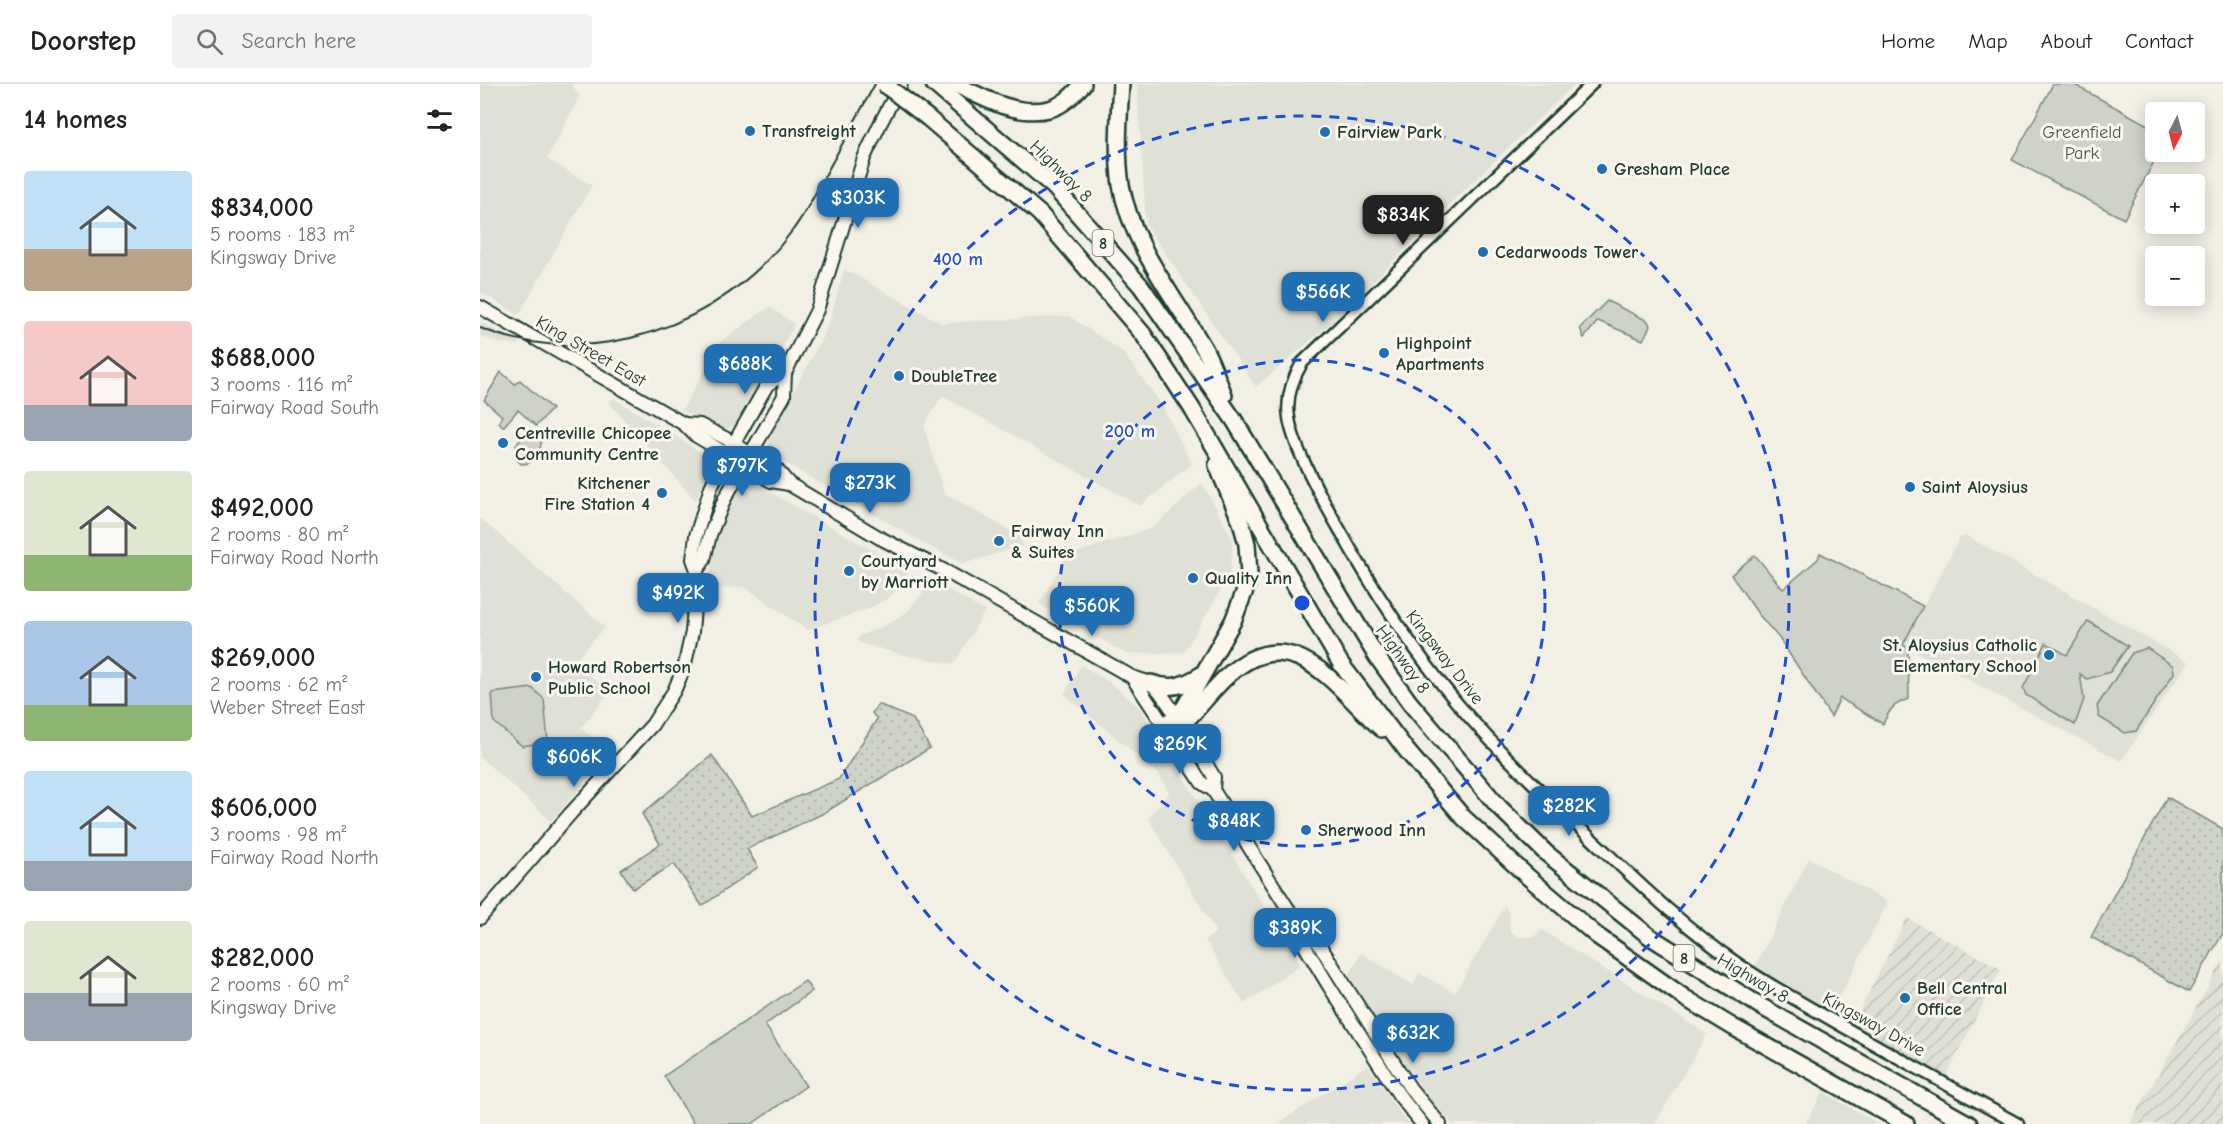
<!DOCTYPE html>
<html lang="en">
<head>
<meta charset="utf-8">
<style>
  :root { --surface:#fff; --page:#f2f2f2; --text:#222; --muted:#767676; --line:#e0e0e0; --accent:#1f6fb2 }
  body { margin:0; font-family:"Comic Neue",sans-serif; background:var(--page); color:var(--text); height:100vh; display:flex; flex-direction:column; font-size:22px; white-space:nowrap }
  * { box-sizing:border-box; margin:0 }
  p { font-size:20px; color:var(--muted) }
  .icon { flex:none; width:33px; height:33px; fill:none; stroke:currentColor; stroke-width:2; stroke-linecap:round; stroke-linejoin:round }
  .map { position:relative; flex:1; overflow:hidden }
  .panel { display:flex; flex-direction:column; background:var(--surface); width:480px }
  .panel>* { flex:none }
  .needle { width:39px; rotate:186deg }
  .buttons { position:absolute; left:1665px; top:18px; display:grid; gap:12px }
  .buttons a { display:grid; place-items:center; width:60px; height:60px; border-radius:6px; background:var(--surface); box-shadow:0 3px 15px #0003; font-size:30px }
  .price { position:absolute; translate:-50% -51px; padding:0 14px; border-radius:12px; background:var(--accent); color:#fff; font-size:20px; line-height:39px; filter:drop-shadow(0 2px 3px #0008) }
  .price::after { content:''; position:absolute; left:50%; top:36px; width:18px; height:14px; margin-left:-9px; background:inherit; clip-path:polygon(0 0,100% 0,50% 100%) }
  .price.on { background:#222; color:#fff }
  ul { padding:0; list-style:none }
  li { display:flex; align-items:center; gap:18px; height:150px; padding:0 24px }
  li span { display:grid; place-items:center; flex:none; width:168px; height:120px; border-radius:6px; color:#555 }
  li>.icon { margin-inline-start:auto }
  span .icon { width:72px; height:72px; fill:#fffc; stroke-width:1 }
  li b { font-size:26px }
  h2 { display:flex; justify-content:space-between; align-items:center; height:72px; padding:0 24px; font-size:26px }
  header { display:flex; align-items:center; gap:36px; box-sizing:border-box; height:84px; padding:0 30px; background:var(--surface); border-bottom:2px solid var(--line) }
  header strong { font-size:28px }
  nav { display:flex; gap:33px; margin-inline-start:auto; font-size:21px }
  .search { width:420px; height:54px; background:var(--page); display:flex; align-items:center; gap:15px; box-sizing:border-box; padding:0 21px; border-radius:6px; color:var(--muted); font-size:22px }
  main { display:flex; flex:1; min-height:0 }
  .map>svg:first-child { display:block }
  .built { fill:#e0e1d6 }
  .industrial { fill:url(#industrial-furrows) }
  .grass { fill:url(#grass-dots); stroke:#77887e; stroke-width:1.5 }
  .park { fill:#cfd2c8; stroke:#77887e; stroke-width:1.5 }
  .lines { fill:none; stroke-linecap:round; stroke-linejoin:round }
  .tertiary-casing { stroke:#1f3d34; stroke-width:15 }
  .secondary-casing { stroke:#1f3d34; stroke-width:16 }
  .motorway-casing { stroke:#1f3d34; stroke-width:20 }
  .tertiary { stroke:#fbf7ec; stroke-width:10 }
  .secondary { stroke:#fbf7ec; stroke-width:12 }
  .motorway { stroke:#fbf7ec; stroke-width:15 }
  .rail { stroke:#1f3d34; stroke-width:2 }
  .motorway-bridge-casing { stroke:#1f3d34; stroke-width:20; stroke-linecap:butt }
  .motorway-bridge { stroke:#fbf7ec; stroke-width:15 }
  .ring { fill:none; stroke:#1d4ed8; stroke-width:3; stroke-dasharray:10 8 }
  .poi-dot { fill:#1f6fb2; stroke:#fbf7ec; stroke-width:2 }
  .labels { text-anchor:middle; stroke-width:6; stroke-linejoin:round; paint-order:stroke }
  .shield { fill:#fbf7ec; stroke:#61756b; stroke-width:1.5 }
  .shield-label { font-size:16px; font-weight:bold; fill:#1f3d34 }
  .poi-label { font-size:18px; font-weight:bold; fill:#1f3d34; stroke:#fbf7ec; text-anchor:start }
  .park-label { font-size:18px; fill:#425b52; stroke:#fbf7ec }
  .street-label { font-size:18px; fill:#1f3d34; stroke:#fbf7ec }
  .centre { fill:#1d4ed8; stroke:#fbf7ec; stroke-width:3 }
  .ring-label { font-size:18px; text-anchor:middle; font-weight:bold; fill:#1d4ed8; stroke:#fbf7ec; stroke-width:6; stroke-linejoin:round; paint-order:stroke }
</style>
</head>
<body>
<header>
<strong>Doorstep</strong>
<div class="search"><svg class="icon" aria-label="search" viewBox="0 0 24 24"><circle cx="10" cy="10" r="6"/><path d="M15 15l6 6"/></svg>Search here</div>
<nav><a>Home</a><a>Map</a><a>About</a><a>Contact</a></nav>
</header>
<main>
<section class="panel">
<h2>14 homes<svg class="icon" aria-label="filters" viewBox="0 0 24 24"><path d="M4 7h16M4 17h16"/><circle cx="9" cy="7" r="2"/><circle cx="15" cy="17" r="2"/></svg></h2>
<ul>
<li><span style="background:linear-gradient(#bfe0f5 65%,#b9a48a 0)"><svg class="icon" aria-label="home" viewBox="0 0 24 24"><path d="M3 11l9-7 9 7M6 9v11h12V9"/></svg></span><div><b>$834,000</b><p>5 rooms · 183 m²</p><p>Kingsway Drive</p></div></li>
<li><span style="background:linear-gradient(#f6c9c9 70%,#9aa5b1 0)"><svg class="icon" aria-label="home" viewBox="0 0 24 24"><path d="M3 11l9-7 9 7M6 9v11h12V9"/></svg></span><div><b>$688,000</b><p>3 rooms · 116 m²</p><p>Fairway Road South</p></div></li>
<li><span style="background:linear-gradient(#dfe7d0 70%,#8fb573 0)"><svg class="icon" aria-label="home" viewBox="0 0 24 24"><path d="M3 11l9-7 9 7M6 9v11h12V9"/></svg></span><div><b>$492,000</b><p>2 rooms · 80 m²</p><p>Fairway Road North</p></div></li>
<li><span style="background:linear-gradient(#a9c7e8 70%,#8fb573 0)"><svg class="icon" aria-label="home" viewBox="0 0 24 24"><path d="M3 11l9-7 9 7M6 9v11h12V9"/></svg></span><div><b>$269,000</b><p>2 rooms · 62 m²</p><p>Weber Street East</p></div></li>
<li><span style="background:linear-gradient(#bfe0f5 75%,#9aa5b1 0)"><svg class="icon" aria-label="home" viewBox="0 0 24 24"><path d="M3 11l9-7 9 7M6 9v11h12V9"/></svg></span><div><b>$606,000</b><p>3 rooms · 98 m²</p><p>Fairway Road North</p></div></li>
<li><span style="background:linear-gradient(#dfe7d0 60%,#9aa5b1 0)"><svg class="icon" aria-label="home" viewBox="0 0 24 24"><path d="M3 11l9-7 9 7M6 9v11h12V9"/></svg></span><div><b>$282,000</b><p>2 rooms · 60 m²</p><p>Kingsway Drive</p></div></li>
</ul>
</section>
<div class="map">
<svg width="1743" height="1040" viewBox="0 0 1743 1040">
  <defs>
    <pattern id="industrial-furrows" width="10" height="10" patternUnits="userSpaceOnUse" patternTransform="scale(1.5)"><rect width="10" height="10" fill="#e0e1d6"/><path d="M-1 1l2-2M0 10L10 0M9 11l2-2" fill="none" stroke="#c0c2b8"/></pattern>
    <pattern id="grass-dots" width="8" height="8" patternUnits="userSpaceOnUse" patternTransform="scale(1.5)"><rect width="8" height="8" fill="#cfd2c8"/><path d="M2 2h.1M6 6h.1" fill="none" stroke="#b1b5ac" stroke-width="1.8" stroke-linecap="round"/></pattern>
  </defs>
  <rect width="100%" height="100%" fill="#f2f0e5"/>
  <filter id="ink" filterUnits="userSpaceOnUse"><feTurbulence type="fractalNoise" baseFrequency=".0167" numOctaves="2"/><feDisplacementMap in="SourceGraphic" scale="12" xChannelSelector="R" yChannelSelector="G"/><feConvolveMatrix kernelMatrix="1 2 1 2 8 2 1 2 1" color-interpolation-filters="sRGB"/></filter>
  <g filter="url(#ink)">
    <g class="built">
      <path d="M0 0H91L100 12 67 75 112 101 39 231 0 208Z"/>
      <path d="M657 0H1095L977 113 856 235 776 303 666 141Z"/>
      <path d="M364 185 461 239 589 232 643 268 682 321 712 380 660 422 462 312 444 342 464 409 540 452 543 462 483 480 443 459 295 373 289 362V355L349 240Z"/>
      <path d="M289 223 315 240 261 336 255 342 245 345 235 344 202 326 241 257Z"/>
      <path d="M0 238 5 240 41 260 18 259 0 252Z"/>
      <path d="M133 314 229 373 231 381 216 417 129 319Z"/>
      <path d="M272 398 429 487 420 503 407 515 388 525 327 546 265 503 227 505 234 464 248 423 260 403Z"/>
      <path d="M722 399 753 455 750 491 704 568 646 570 559 520 586 472 672 444Z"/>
      <path d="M0 434 125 543 95 577 129 609 101 644 131 670 71 737 0 673Z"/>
      <path d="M1487 452 1709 578 1641 677 1423 561 1480 453Z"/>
      <path d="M452 497 505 527 474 580 423 571 380 559 377 555 381 551 402 543 427 528Z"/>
      <path d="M601 581 632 600 660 624 821 881 764 920 725 856 736 848 668 734 689 709 679 690 584 610Z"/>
      <path d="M1329 774 1408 818 1352 928 1275 882Z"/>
      <path d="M1025 821 1029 831 1030 847 1038 853H1054L1062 846 1227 950 1175 1040H973L948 1014 932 991 889 926 869 891 881 869 933 901 939 889 975 909Z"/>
      <path d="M888 981 921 1031 929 1040H797Z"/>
      <path d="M1343 1008 1399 1040H1325Z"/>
    </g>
    <g class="industrial">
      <path d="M1427 834 1521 885 1466 992 1372 941Z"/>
      <path d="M1743 876V1040H1650Z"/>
    </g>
    <g class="grass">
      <path d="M398 620 433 635 450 664 344 729 267 765 278 783 222 822 194 780 153 805 141 786 180 760 162 730 232 671 272 732 359 695 397 635 392 629Z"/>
      <path d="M1687 713 1743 745V849L1709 908 1611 853Z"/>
    </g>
    <g class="park">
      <path d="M1573 0H1593L1675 45 1676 68H1679L1644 135 1532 76Z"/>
      <path d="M1127 217 1168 237 1170 242 1163 256 1118 237 1104 254 1100 244Z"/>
      <path d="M21 288 35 300 40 296 72 325 56 342 38 326 23 343 19 338 22 332 4 316Z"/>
      <path d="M57 350 61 354C62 366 55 381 41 380L37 376 36 361 42 354Z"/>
      <path d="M1340 469 1443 522 1423 561 1428 564 1429 615C1413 620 1409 626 1403 640L1360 614 1351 633 1299 554 1279 531 1251 491 1275 471 1303 505 1338 475Z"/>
      <path d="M1608 537 1648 562 1630 588 1607 595 1600 590 1604 615 1595 641 1546 611 1543 604 1566 559 1587 571Z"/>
      <path d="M1667 564 1693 582 1694 589 1656 647 1645 649 1619 633 1617 622 1652 569Z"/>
      <path d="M52 604 64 615 68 658 42 662 14 638 12 609Z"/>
      <path d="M325 897 332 907 285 941 326 1002 272 1040H214L184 992Z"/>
    </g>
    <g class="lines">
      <defs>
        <path id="tertiary" d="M1112 0 822 279C800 316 807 341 824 378 834 400 845 420 857 441 892 504 931 564 977 619 1020 670 1069 715 1117 760 1160 800 1203 842 1251 875 1283 898 1317 916 1350 935 1412 971 1475 1005 1538 1040"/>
        <g id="secondary">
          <path d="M0 223 204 340 215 351 291 397 309 400 400 454 467 488 652 593 671 599 680 608 703 641 734 693 733 706"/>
          <path d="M204 340 220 341 245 354 297 386 309 400"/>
          <path d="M217 486 213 475 216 452 231 403 241 382 287 301 305 289 337 226 384 74 400 40 421 0"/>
          <path d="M652 593 722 699 733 706 824 850 837 857 930 1004 960 1040"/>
          <path d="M0 834 91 729 172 641 194 607 204 584 212 548 217 486 224 476 230 451 245 414 304 312 305 289"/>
          <path d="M824 850 826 864 849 902 919 1011 942 1040"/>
        </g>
        <g id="motorway">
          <path d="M454 0 574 103 661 202 754 336 897 573 930 619 1019 723 1066 769 1169 852 1282 923 1489 1040"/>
          <path d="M475 0C503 14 537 33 569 25 583 22 594 10 603 0"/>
          <path d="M641 0C639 34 636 68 641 101 652 163 696 214 726 268 733 282 738 297 744 311"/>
          <path d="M448 34 560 130 663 250 711 323 861 580 927 667 983 733 1047 792 1116 851 1205 914 1253 943 1426 1040"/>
          <path d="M671 599C691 606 703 602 721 591"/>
          <path d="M686 641 704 624 753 537 767 501 769 490 767 460 761 438 737 381"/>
          <path d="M691 650C712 634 727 611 746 593 813 531 855 604 902 645"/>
        </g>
      </defs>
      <use href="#tertiary" class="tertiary-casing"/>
      <use href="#secondary" class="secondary-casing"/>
      <use href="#motorway" class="motorway-casing"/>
      <use href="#tertiary" class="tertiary"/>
      <use href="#secondary" class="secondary"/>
      <use href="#motorway" class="motorway"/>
      <path class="rail" d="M0 244C112 289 242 242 312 147 326 129 336 108 347 88 363 59 379 29 395 0"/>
      <defs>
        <path id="motorway-bridge" d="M404 0 448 34"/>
      </defs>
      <use href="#motorway-bridge" class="motorway-bridge-casing"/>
      <use href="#motorway-bridge" class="motorway-bridge"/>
    </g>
  </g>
  <g class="ring">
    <circle cx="822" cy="519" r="243"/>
    <circle cx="822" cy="519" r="487"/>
  </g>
  <g class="poi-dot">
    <circle cx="270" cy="47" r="6"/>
    <circle cx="845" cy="48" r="6"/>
    <circle cx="1122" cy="85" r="6"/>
    <circle cx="1003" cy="168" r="6"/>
    <circle cx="904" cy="269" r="6"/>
    <circle cx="419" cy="292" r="6"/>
    <circle cx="23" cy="359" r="6"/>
    <circle cx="1430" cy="403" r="6"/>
    <circle cx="182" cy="409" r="6"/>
    <circle cx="519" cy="457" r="6"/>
    <circle cx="369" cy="487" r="6"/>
    <circle cx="713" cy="494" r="6"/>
    <circle cx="1569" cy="571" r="6"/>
    <circle cx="56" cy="593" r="6"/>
    <circle cx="826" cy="746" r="6"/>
    <circle cx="1425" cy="914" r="6"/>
  </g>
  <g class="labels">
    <g class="shield">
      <rect x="612.5" y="146" width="21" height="26" rx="4.5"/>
      <rect x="1193.5" y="861" width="21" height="26" rx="4.5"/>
    </g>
    <g class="shield-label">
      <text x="623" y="165">8</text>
      <text x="1204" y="880">8</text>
    </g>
    <g class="poi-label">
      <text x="282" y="53">Transfreight</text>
      <text x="857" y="54">Fairview Park</text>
      <text x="1134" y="91">Gresham Place</text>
      <text x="1015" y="174">Cedarwoods Tower</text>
      <text x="916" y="265">Highpoint<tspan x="916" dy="21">Apartments</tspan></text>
      <text x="431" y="298">DoubleTree</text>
      <text x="35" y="355">Centreville Chicopee<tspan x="35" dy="21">Community Centre</tspan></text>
      <text x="170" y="405" text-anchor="end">Kitchener<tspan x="170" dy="21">Fire Station 4</tspan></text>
      <text x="1442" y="409">Saint Aloysius</text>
      <text x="531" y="453">Fairway Inn<tspan x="531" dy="21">&amp; Suites</tspan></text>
      <text x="381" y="483">Courtyard<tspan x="381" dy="21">by Marriott</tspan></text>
      <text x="725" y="500">Quality Inn</text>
      <text x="1557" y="567" text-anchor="end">St. Aloysius Catholic<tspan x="1557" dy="21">Elementary School</tspan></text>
      <text x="68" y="589">Howard Robertson<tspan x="68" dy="21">Public School</tspan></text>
      <text x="838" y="752">Sherwood Inn</text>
      <text x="1437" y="910">Bell Central<tspan x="1437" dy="21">Office</tspan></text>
    </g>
    <g class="park-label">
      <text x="1602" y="54">Greenfield<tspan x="1602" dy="21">Park</tspan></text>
    </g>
    <g class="street-label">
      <text transform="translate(581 87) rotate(45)" y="6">Highway 8</text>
      <text transform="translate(111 267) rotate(30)" y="6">King Street East</text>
      <text transform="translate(965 573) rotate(52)" y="6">Kingsway Drive</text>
      <text transform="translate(923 575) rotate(55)" y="6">Highway 8</text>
      <text transform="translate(1273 894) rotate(31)" y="6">Highway 8</text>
      <text transform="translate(1394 940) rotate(29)" y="6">Kingsway Drive</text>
    </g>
  </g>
  <circle cx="822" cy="519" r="9" class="centre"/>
  <g class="ring-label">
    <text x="478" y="181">400 m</text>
    <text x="650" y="353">200 m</text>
  </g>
</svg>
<div class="buttons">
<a><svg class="needle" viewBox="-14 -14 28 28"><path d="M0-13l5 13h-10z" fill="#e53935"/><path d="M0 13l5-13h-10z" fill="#767676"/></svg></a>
<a>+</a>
<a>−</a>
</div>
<b class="price" style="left:378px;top:145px">$303K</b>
<b class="price on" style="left:923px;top:162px">$834K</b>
<b class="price" style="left:843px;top:239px">$566K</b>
<b class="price" style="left:265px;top:311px">$688K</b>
<b class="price" style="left:262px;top:413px">$797K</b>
<b class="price" style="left:390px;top:430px">$273K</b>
<b class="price" style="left:198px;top:540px">$492K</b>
<b class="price" style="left:612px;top:553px">$560K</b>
<b class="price" style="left:700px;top:691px">$269K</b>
<b class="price" style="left:94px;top:704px">$606K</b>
<b class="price" style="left:1089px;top:753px">$282K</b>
<b class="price" style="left:754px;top:768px">$848K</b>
<b class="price" style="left:815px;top:875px">$389K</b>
<b class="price" style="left:933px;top:980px">$632K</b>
</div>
</main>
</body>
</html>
